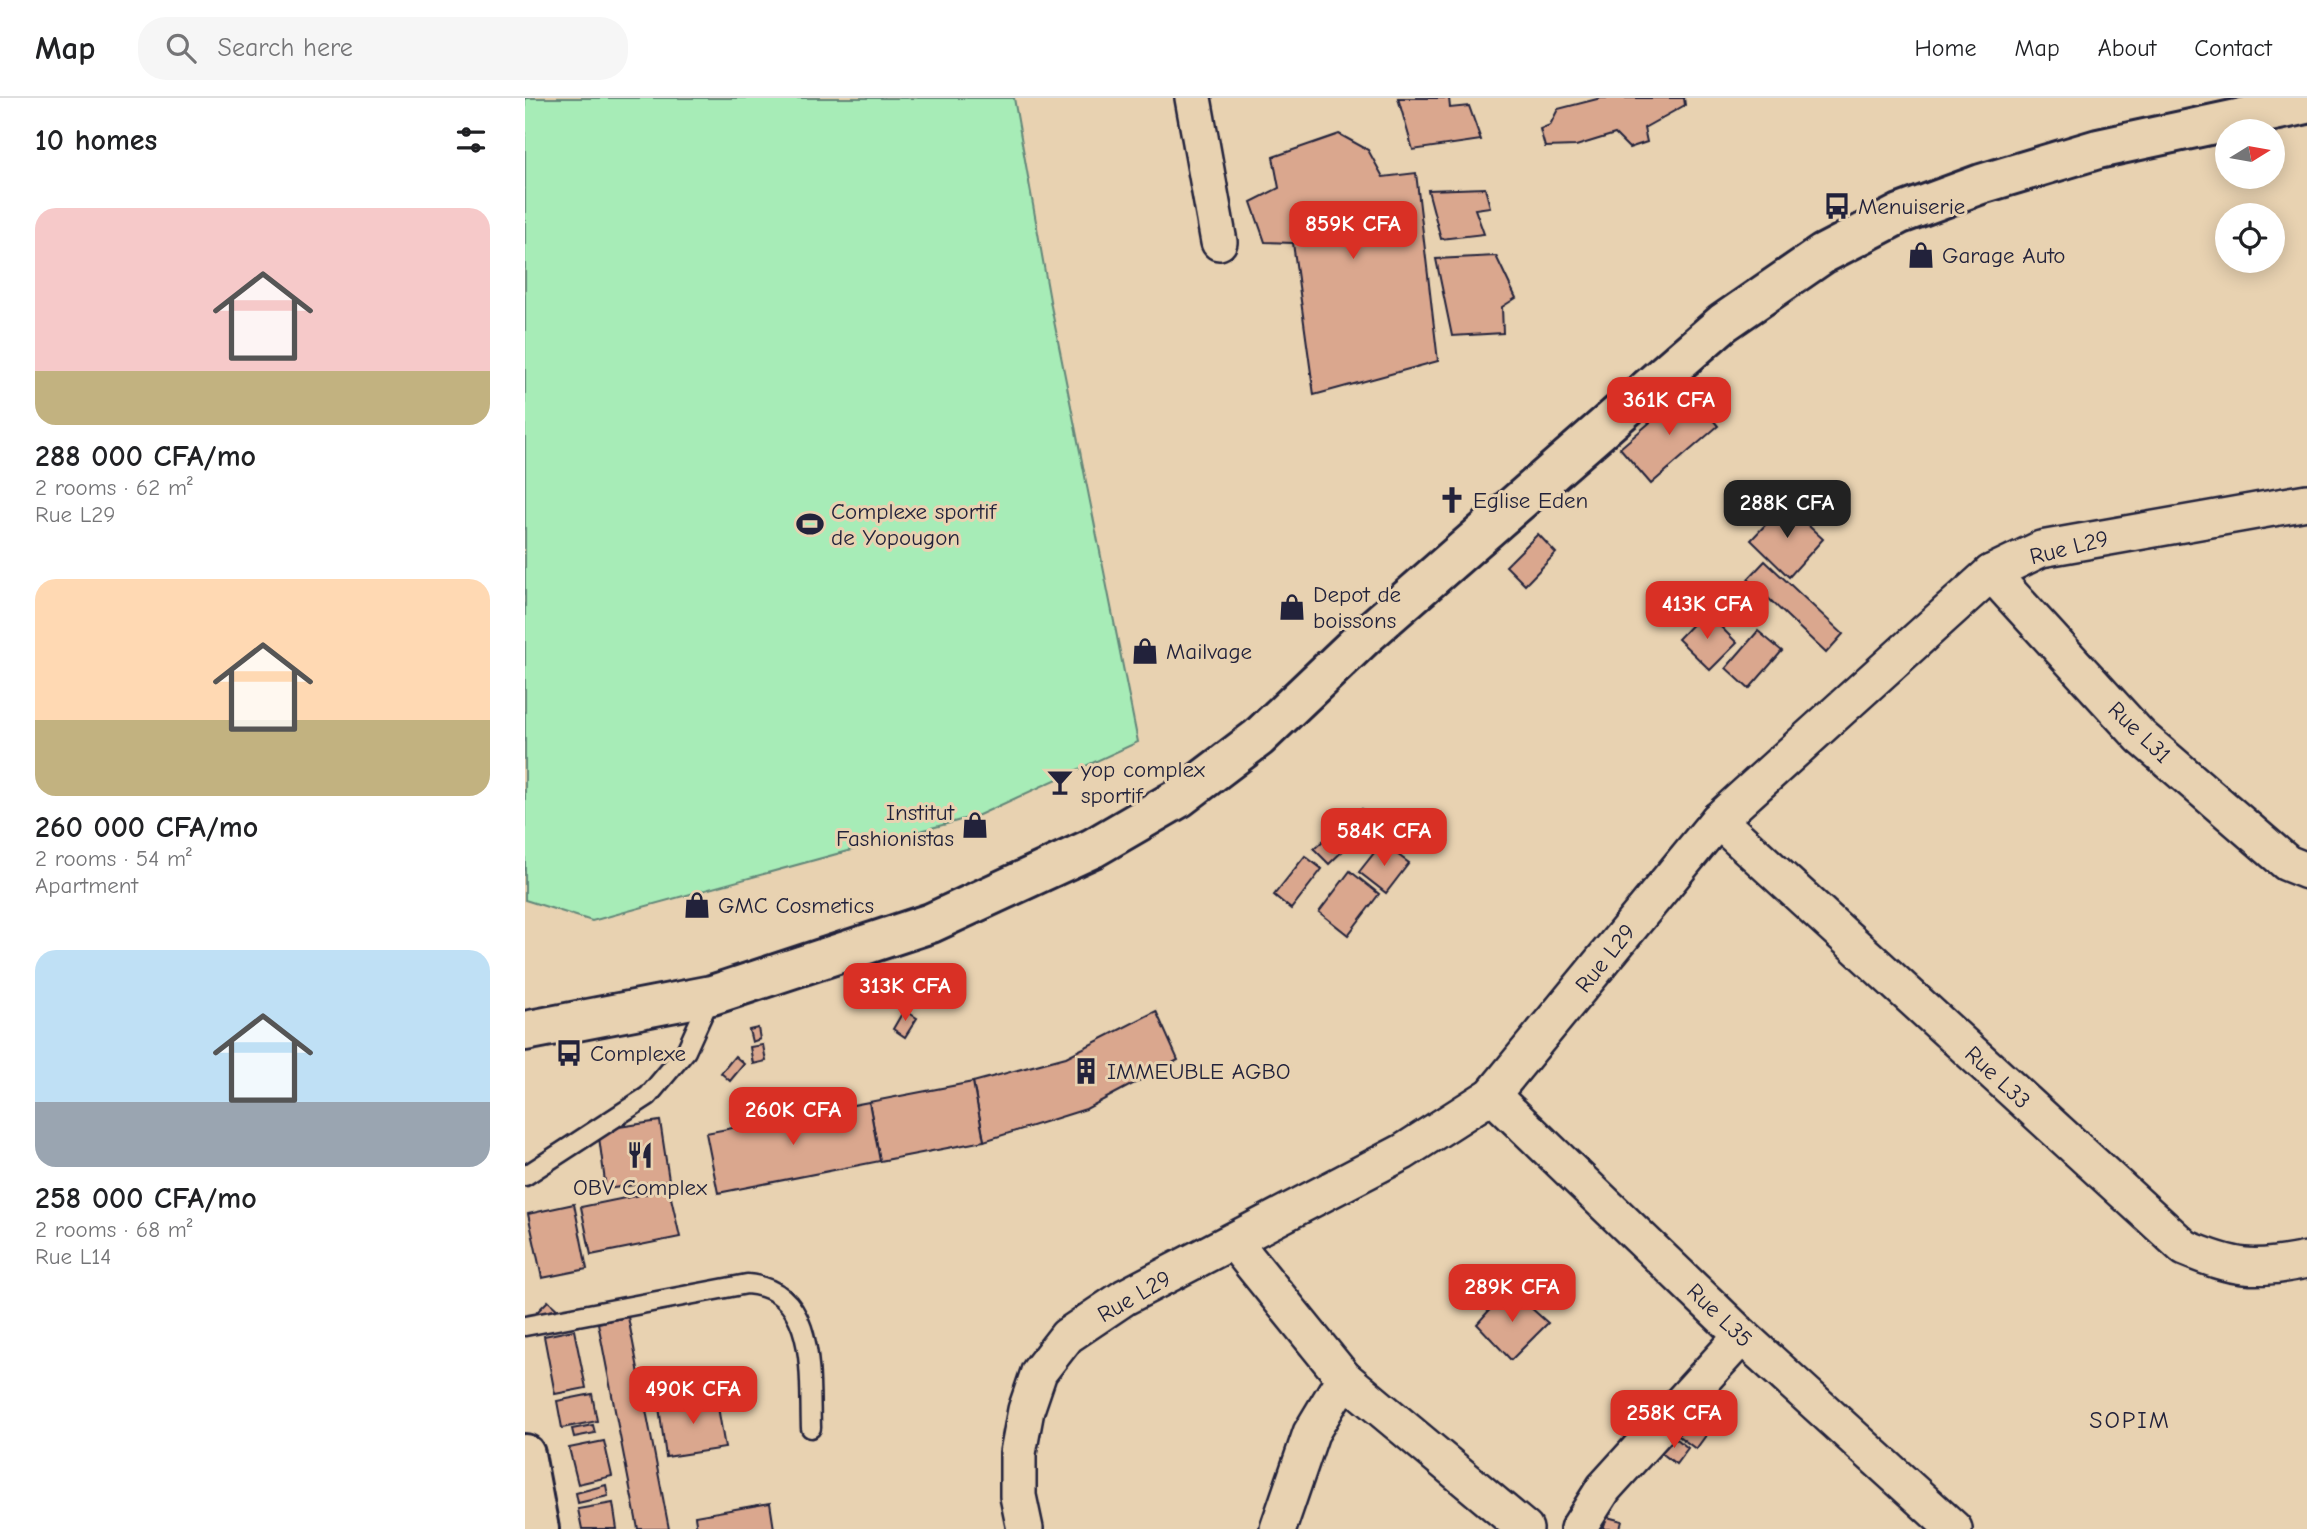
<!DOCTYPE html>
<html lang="en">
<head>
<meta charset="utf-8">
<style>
  :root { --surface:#fff; --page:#f6f6f6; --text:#202124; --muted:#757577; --line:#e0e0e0; --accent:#d93025 }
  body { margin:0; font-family:"Comic Neue",sans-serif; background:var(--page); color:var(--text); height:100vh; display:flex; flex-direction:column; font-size:26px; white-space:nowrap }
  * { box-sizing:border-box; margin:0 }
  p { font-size:23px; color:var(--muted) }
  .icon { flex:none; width:38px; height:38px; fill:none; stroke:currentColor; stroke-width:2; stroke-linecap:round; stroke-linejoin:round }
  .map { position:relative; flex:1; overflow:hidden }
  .drawer { display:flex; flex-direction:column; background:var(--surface); width:525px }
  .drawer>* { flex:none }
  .needle { width:46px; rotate:79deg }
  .fabs { position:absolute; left:1690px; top:21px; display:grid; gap:14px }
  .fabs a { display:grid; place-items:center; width:70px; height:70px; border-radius:50%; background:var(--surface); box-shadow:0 4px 18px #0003; font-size:35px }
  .price { position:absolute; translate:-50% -60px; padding:0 16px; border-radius:14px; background:var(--accent); color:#fff; font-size:23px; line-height:46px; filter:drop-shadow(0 2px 4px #0008) }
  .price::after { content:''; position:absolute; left:50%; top:42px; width:21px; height:16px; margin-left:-10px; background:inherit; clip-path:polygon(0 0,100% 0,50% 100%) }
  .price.selected { background:#222; color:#fff }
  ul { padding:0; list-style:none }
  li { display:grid; align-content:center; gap:14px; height:371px; padding:0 35px }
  li span { display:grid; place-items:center; height:217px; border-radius:21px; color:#555 }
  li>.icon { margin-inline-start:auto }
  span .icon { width:126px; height:126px; fill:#fffc; stroke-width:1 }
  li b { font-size:30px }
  h2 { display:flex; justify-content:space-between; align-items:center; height:84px; padding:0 35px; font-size:30px }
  header { display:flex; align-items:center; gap:42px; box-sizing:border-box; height:98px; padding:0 35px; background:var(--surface); border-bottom:2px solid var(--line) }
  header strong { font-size:33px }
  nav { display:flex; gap:38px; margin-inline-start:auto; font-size:24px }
  .search { width:490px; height:63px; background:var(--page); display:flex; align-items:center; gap:18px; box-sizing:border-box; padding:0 24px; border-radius:28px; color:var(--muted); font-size:26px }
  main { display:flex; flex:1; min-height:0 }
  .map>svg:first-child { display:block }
  .green { fill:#a7ecb7; stroke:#648779; stroke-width:2 }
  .building { fill:#daa78e; stroke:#22223b; stroke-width:2 }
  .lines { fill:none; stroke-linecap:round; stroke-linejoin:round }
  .service-casing { stroke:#22223b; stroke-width:23 }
  .minor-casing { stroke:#22223b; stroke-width:40 }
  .tertiary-casing { stroke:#22223b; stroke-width:44 }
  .secondary-casing { stroke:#22223b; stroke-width:44 }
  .service { stroke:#e8d2b1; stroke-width:18 }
  .minor { stroke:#e8d2b1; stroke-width:35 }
  .tertiary { stroke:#e8d2b1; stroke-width:38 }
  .secondary { stroke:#e8d2b1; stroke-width:38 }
  .labels { text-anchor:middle; stroke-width:6; stroke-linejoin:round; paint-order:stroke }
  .poi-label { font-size:23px; fill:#22223b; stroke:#e8d2b1; text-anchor:start }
  .street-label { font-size:23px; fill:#22223b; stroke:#e8d2b1 }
  .neighbourhood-label { font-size:24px; letter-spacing:2px; fill:#22223b; stroke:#e8d2b1 }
</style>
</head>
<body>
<header>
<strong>Map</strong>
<div class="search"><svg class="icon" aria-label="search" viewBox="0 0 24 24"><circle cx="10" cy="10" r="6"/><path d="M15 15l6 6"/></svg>Search here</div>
<nav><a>Home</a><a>Map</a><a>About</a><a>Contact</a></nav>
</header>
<main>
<section class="drawer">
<h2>10 homes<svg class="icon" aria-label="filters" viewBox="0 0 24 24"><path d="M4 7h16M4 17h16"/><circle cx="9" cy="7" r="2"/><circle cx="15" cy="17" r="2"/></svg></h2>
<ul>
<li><span style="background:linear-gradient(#f6c9c9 75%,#c2b280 0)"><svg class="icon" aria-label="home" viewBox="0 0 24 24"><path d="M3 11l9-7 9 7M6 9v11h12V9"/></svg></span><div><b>288 000 CFA/mo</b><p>2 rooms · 62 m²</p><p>Rue L29</p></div></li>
<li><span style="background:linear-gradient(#ffd9b3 65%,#c2b280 0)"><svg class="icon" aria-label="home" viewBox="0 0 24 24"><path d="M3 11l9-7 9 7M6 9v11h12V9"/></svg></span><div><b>260 000 CFA/mo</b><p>2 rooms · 54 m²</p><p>Apartment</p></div></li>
<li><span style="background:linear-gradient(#bfe0f5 70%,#9aa5b1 0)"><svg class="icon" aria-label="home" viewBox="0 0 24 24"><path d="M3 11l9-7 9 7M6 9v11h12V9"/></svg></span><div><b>258 000 CFA/mo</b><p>2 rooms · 68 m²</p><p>Rue L14</p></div></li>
</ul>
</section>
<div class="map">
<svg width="1782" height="1431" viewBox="0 0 1782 1431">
  <rect width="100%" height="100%" fill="#e8d2b1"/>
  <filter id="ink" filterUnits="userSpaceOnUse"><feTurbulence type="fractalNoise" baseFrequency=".0143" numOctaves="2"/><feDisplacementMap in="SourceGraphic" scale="14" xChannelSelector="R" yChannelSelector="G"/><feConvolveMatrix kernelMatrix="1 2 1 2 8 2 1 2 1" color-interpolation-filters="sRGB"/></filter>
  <g filter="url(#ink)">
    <path class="green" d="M0 0H489L526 208 613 644 454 717 67 823 0 802Z"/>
    <g class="building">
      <path d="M873 0H924L925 10 944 8 956 42 888 52Z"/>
      <path d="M1076 0H1159L1160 7 1119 30 1122 44 1104 50 1090 36 1051 48 1020 49 1015 31 1025 27 1033 11Z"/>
      <path d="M814 36 843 52 858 79 891 75 913 263 789 297 768 145 740 144 726 104 754 90 748 59Z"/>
      <path d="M960 90 965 109 950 111 959 136 916 141 903 92Z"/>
      <path d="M971 158 991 200 977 209 978 235 927 238 911 161Z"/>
      <path d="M1163 292 1193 328 1126 386 1095 350Z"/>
      <path d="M1260 406 1298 441 1264 479 1226 442Z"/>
      <path d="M1013 436 1031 455 1000 487 981 468Z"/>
      <path d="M1240 463 1318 536 1301 555 1223 481Z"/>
      <path d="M1180 513 1212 545 1185 572 1153 541Z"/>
      <path d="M1233 533 1257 553 1224 591 1201 570Z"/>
      <path d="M837 711 848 721 829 743 818 733Z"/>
      <path d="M810 732 824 747 804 766 789 751Z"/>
      <path d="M857 745 884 765 861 795 834 774Z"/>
      <path d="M780 758 797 771 766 811 749 797Z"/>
      <path d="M825 773 854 796 823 837 794 814Z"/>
      <path d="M379 912 392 920 380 939 368 931Z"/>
      <path d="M631 913 653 962 561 1011 459 1043 448 984 541 959Z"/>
      <path d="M233 930 235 941 227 944 224 932Z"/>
      <path d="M238 947 241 963 228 966 225 949Z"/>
      <path d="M210 958 219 966 205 983 196 975Z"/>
      <path d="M448 984 459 1043 355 1063 344 1004Z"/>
      <path d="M344 1004 355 1063 193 1095 181 1035Z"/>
      <path d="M135 1023 144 1082 81 1091 73 1032Z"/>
      <path d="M144 1091 155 1139 66 1157 56 1109Z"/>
      <path d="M49 1106 62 1171 17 1180 3 1116Z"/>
      <path d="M984 1190 1023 1225 986 1262 952 1226Z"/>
      <path d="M23 1203 33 1212 22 1224 12 1214Z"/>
      <path d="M103 1219 144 1431H113L73 1225Z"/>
      <path d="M49 1232 61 1290 30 1296 19 1238Z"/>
      <path d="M67 1296 72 1323 37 1330 32 1303Z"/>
      <path d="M209 1297 210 1306 193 1309 200 1350 141 1359 134 1309Z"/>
      <path d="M1163 1321 1182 1336 1171 1351 1151 1336Z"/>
      <path d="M68 1327 70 1335 49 1339 47 1331Z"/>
      <path d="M1147 1337 1163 1350 1151 1366 1134 1353Z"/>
      <path d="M79 1343 87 1378 53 1386 44 1350Z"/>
      <path d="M81 1387 83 1398 53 1405 51 1395Z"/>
      <path d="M88 1405 92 1431H57L53 1411Z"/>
      <path d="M245 1405 249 1431H172L170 1418Z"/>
      <path d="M1082 1419 1097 1423 1095 1431H1078Z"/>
    </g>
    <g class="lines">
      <defs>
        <g id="service">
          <path d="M0 1078 123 998 161 953 186 898"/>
          <path d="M0 1228 222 1186C293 1192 284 1277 286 1330"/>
        </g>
        <g id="minor">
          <path d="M668 0 694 144"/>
          <path d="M1466 475 1616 639 1762 765 1782 773"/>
          <path d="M1193 722 1660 1150C1711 1171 1727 1173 1782 1162"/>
          <path d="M967 997 1217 1238 1429 1431"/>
          <path d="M709 1144 819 1280 1000 1431"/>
          <path d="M500 1431 493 1398V1355L501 1312 514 1274 542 1238 600 1199 878 1054 967 997 1193 722 1466 475 1516 451 1782 404"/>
          <path d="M753 1431 786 1335 819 1280"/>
          <path d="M1053 1431 1079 1390 1217 1238"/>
        </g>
        <path id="tertiary" d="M0 1356 14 1431"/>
        <path id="secondary" d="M0 933 187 897 406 825 568 750 654 700 733 640 839 539 1198 225 1298 156 1375 116 1456 86 1573 51 1782 6"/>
      </defs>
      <use href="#service" class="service-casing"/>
      <use href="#minor" class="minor-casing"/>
      <use href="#tertiary" class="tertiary-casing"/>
      <use href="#secondary" class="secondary-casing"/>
      <use href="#service" class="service"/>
      <use href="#minor" class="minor"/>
      <use href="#tertiary" class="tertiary"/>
      <use href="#secondary" class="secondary"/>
    </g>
  </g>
  <defs>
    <symbol id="bus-bare" viewBox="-9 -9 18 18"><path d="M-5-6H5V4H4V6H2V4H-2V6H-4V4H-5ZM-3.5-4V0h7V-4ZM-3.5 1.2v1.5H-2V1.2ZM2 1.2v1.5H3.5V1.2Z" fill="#22223b" stroke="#e8d2b1" stroke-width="2.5" paint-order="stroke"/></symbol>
    <symbol id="shop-bare" viewBox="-9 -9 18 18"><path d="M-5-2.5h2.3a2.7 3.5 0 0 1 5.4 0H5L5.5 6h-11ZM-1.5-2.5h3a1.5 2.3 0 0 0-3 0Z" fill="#22223b" stroke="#e8d2b1" stroke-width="2.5" paint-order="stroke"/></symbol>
    <symbol id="church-bare" viewBox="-9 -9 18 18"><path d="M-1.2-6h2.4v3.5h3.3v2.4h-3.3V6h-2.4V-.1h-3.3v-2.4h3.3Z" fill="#22223b" stroke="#e8d2b1" stroke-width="2.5" paint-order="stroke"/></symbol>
    <symbol id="stadium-bare" viewBox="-9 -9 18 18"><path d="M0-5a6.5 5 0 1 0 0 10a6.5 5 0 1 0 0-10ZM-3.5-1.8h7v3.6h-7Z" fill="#22223b" stroke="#e8d2b1" stroke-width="2.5" paint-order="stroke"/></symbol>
    <symbol id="bar-bare" viewBox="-9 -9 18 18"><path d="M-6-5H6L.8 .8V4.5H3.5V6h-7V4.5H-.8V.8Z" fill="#22223b" stroke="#e8d2b1" stroke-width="2.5" paint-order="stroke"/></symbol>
    <symbol id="building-bare" viewBox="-9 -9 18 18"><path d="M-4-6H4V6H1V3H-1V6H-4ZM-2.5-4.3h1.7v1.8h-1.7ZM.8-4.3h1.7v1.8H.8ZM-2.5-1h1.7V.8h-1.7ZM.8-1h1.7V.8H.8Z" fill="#22223b" stroke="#e8d2b1" stroke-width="2.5" paint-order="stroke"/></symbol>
    <symbol id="restaurant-bare" viewBox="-9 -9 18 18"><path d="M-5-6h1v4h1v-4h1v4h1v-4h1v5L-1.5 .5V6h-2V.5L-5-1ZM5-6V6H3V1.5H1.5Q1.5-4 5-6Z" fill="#22223b" stroke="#e8d2b1" stroke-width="2.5" paint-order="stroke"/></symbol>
  </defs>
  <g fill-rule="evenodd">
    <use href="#bus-bare" x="1293" y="89" width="38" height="38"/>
    <use href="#shop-bare" x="1377" y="138" width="38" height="38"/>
    <use href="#church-bare" x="908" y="383" width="38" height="38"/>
    <use href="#stadium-bare" x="266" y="407" width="38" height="38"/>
    <use href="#shop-bare" x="748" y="490" width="38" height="38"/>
    <use href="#shop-bare" x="601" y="534" width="38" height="38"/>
    <use href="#bar-bare" x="516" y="665" width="38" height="38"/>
    <use href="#shop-bare" x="431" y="708" width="38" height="38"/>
    <use href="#shop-bare" x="153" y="788" width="38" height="38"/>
    <use href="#bus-bare" x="25" y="936" width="38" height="38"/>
    <use href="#building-bare" x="542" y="954" width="38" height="38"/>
    <use href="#restaurant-bare" x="96" y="1038" width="38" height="38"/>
  </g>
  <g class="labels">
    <g class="poi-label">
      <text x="1333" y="116">Menuiserie</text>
      <text x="1417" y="165">Garage Auto</text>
      <text x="948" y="410">Eglise Eden</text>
      <text x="306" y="421">Complexe sportif<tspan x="306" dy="26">de Yopougon</tspan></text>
      <text x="788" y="504">Depot de<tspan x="788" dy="26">boissons</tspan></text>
      <text x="641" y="561">Mailvage</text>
      <text x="556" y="679">yop complex<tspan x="556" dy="26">sportif</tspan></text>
      <text x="429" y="722" text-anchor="end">Institut<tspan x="429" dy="26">Fashionistas</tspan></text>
      <text x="193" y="815">GMC Cosmetics</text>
      <text x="65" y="963">Complexe</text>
      <text x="582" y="981">IMMEUBLE AGBO</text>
      <text x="115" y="1097" text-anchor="middle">OBV Complex</text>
    </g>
    <g class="street-label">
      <text transform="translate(1544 449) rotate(-14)" y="8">Rue L29</text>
      <text transform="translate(1615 634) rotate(44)" y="8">Rue L31</text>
      <text transform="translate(1080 860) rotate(-51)" y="8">Rue L29</text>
      <text transform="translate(1473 979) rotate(43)" y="8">Rue L33</text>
      <text transform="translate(609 1198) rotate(-30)" y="8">Rue L29</text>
      <text transform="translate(1195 1217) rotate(44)" y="8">Rue L35</text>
    </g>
    <g class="neighbourhood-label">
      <text x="1605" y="1330">SOPIM</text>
    </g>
  </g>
</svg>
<div class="fabs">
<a><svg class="needle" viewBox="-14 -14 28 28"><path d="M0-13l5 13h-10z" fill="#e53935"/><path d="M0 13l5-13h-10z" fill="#757577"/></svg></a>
<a><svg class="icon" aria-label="locate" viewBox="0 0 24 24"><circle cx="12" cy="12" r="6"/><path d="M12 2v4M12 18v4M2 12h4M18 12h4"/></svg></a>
</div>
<b class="price" style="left:828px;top:163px">859K CFA</b>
<b class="price" style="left:1144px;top:339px">361K CFA</b>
<b class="price selected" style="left:1262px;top:442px">288K CFA</b>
<b class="price" style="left:1182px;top:543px">413K CFA</b>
<b class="price" style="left:859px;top:770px">584K CFA</b>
<b class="price" style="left:380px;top:925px">313K CFA</b>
<b class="price" style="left:268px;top:1049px">260K CFA</b>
<b class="price" style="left:987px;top:1226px">289K CFA</b>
<b class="price" style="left:168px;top:1328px">490K CFA</b>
<b class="price" style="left:1149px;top:1352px">258K CFA</b>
</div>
</main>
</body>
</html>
